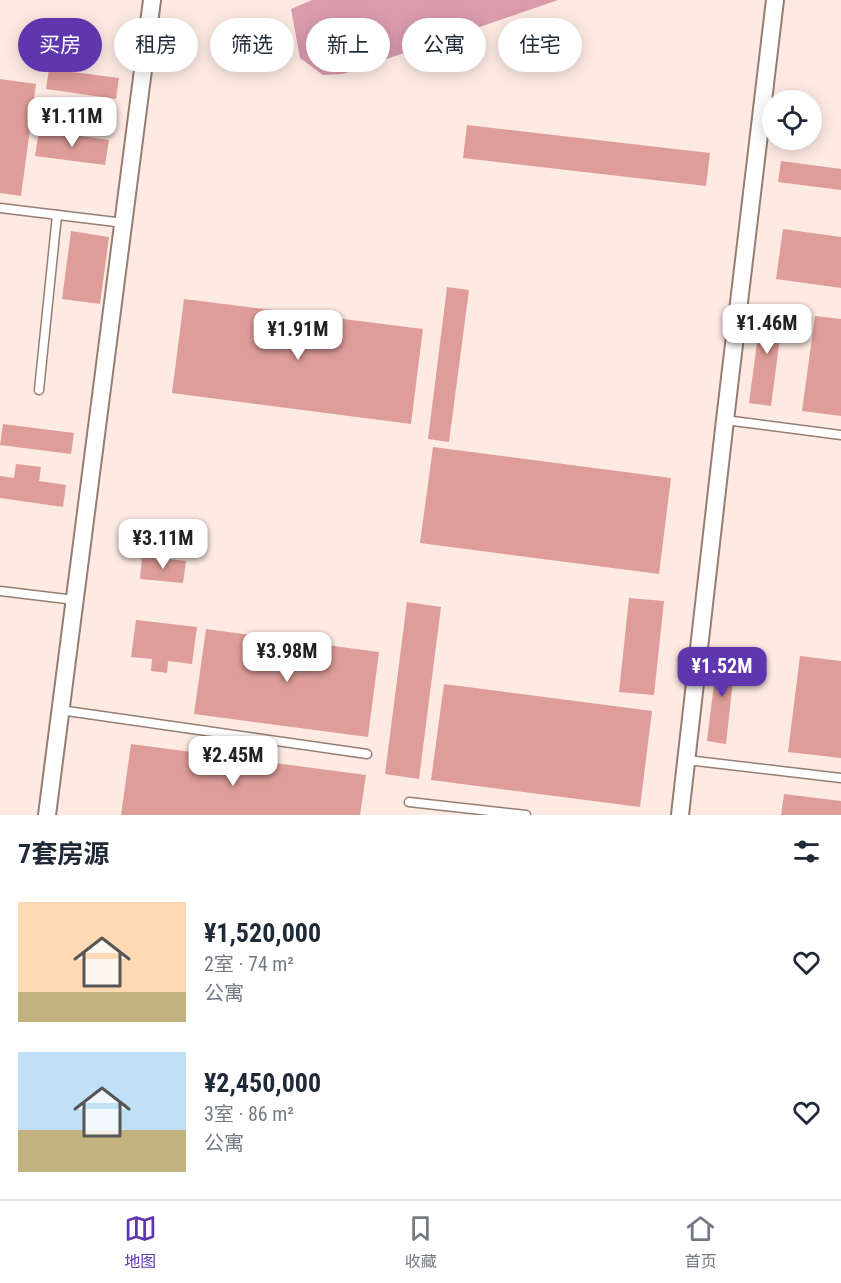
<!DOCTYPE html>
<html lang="zh">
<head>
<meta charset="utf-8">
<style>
  :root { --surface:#fff; --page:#f6f6f7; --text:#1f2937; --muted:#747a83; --line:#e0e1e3; --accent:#5e36ae }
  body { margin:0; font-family:"Roboto Condensed","Noto Sans SC",sans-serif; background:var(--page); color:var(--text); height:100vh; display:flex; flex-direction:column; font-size:22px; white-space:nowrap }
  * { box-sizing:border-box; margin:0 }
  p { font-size:20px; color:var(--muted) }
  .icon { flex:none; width:33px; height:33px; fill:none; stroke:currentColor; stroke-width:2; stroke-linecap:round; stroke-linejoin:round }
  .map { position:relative; height:815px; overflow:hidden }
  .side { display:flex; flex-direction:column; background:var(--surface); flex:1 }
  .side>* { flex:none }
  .guide { position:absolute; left:18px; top:18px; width:806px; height:54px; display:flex; gap:12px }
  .tools { position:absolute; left:762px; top:90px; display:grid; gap:12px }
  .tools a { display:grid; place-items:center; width:60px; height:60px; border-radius:50%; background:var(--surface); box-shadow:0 3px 15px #0003; font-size:30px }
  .price { position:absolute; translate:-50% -51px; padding:0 14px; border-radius:12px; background:#fff; color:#222; font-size:20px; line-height:39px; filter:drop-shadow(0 2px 3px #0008) }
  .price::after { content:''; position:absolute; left:50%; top:36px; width:18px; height:14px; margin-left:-9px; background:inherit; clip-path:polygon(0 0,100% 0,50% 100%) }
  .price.current { background:var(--accent); color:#fff }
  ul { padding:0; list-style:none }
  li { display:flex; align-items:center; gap:18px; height:150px; padding:0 18px }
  li span { display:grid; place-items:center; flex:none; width:168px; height:120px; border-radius:0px; color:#555 }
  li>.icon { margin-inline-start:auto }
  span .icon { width:72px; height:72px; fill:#fffc; stroke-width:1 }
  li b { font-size:26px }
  h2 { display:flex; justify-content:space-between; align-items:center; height:72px; padding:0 18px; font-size:26px }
  .chip { padding:0 21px; border-radius:27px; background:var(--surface); box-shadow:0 3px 15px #0003; font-size:21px; line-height:54px }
  .chip.current { background:var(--accent); color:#fff }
  .menu { display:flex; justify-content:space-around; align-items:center; height:84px; border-top:2px solid var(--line); background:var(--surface); font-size:16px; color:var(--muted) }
  .menu a { display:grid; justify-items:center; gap:3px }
  .menu .current { color:var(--accent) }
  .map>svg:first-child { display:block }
  .water { fill:#da9bad }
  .building { fill:#de9d99 }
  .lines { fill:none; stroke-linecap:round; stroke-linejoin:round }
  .service-casing { stroke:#977d71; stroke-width:11 }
  .minor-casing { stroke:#977d71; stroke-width:20 }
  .service { stroke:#fff; stroke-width:8 }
  .minor { stroke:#fff; stroke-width:16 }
</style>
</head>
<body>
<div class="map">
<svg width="841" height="815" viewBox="0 0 841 815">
  <rect width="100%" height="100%" fill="#fdebe3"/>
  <path class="water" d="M312 0H558L343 74 323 75 300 58 291 9Z"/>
  <g class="building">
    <path d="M49 69 119 78 116 99 46 89Z"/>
    <path d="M0 79 36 84 21 196 0 193Z"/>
    <path d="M467 125 710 153 706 186 463 158Z"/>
    <path d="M39 130 109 140 105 165 35 156Z"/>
    <path d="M781 161 841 169V190L778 182Z"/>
    <path d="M783 229 841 237V288L776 279Z"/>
    <path d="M71 231 109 237 100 304 62 299Z"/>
    <path d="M447 287 469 290 449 442 428 439Z"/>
    <path d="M184 299 423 329 411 424 172 393Z"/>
    <path d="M762 305 784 307 771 406 749 403Z"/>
    <path d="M815 316 841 319V416L802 411Z"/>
    <path d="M3 424 74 433 71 454 0 445Z"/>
    <path d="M433 447 671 478 659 574 420 543Z"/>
    <path d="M16 464 41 467 39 481 66 485 63 507 0 498V476L14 478Z"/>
    <path d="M142 556 186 561 183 583 140 579Z"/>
    <path d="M629 598 664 601 654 695 619 692Z"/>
    <path d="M407 602 441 607 419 779 385 774Z"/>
    <path d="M136 620 197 627 192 664 168 661 167 673 151 671 152 659 131 657Z"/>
    <path d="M206 629 379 652 368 737 194 714Z"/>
    <path d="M718 651 736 653 726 744 707 741Z"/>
    <path d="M800 656 841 661V758L788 752Z"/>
    <path d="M444 684 652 711 640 807 431 780Z"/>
    <path d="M131 744 366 775 360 815H121Z"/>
    <path d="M784 794 841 801V815H781Z"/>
  </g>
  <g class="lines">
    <defs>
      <g id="service">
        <path d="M0 208 124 223"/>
        <path d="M39 390 57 215"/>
        <path d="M725 420 841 435"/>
        <path d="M0 591 75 600"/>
        <path d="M60 710 367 754"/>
        <path d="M687 760 841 778"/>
        <path d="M409 802 526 815"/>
      </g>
      <g id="minor">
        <path d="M47 815 152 0"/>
        <path d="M680 815 725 420 775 0"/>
      </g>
    </defs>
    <use href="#service" class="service-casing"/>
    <use href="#minor" class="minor-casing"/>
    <use href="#service" class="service"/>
    <use href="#minor" class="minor"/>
  </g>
</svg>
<div class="tools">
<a><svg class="icon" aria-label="locate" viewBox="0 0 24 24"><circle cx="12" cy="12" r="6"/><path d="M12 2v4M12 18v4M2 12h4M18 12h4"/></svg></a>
</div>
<b class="price" style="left:72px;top:148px">¥1.11M</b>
<b class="price" style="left:767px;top:355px">¥1.46M</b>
<b class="price" style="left:298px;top:361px">¥1.91M</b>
<b class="price" style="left:163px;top:570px">¥3.11M</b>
<b class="price" style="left:287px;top:683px">¥3.98M</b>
<b class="price current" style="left:722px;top:698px">¥1.52M</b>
<b class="price" style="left:233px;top:787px">¥2.45M</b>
<div class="guide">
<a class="chip current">买房</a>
<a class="chip">租房</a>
<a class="chip">筛选</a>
<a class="chip">新上</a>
<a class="chip">公寓</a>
<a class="chip">住宅</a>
</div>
</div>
<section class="side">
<h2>7套房源<svg class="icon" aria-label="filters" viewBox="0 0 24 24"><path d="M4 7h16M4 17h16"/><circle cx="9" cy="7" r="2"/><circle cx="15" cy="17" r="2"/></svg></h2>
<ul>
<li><span style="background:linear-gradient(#ffd9b3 75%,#c2b280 0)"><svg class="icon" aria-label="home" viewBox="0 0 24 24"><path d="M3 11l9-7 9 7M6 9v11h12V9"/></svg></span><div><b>¥1,520,000</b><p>2室 · 74 m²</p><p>公寓</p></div><svg class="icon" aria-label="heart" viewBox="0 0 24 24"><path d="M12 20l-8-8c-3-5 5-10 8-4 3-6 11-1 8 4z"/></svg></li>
<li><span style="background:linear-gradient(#bfe0f5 65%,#c2b280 0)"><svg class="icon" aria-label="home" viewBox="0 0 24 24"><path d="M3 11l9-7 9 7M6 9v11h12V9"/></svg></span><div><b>¥2,450,000</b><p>3室 · 86 m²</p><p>公寓</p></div><svg class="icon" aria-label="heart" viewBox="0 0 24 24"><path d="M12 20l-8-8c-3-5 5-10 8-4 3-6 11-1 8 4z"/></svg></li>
</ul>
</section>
<nav class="menu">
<a class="current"><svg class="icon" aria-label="map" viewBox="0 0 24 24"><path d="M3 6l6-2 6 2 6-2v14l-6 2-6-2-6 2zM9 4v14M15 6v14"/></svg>地图</a>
<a><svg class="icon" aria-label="saved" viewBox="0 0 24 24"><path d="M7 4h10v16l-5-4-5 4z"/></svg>收藏</a>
<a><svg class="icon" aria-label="home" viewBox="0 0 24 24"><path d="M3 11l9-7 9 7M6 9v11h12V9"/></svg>首页</a>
</nav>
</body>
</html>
